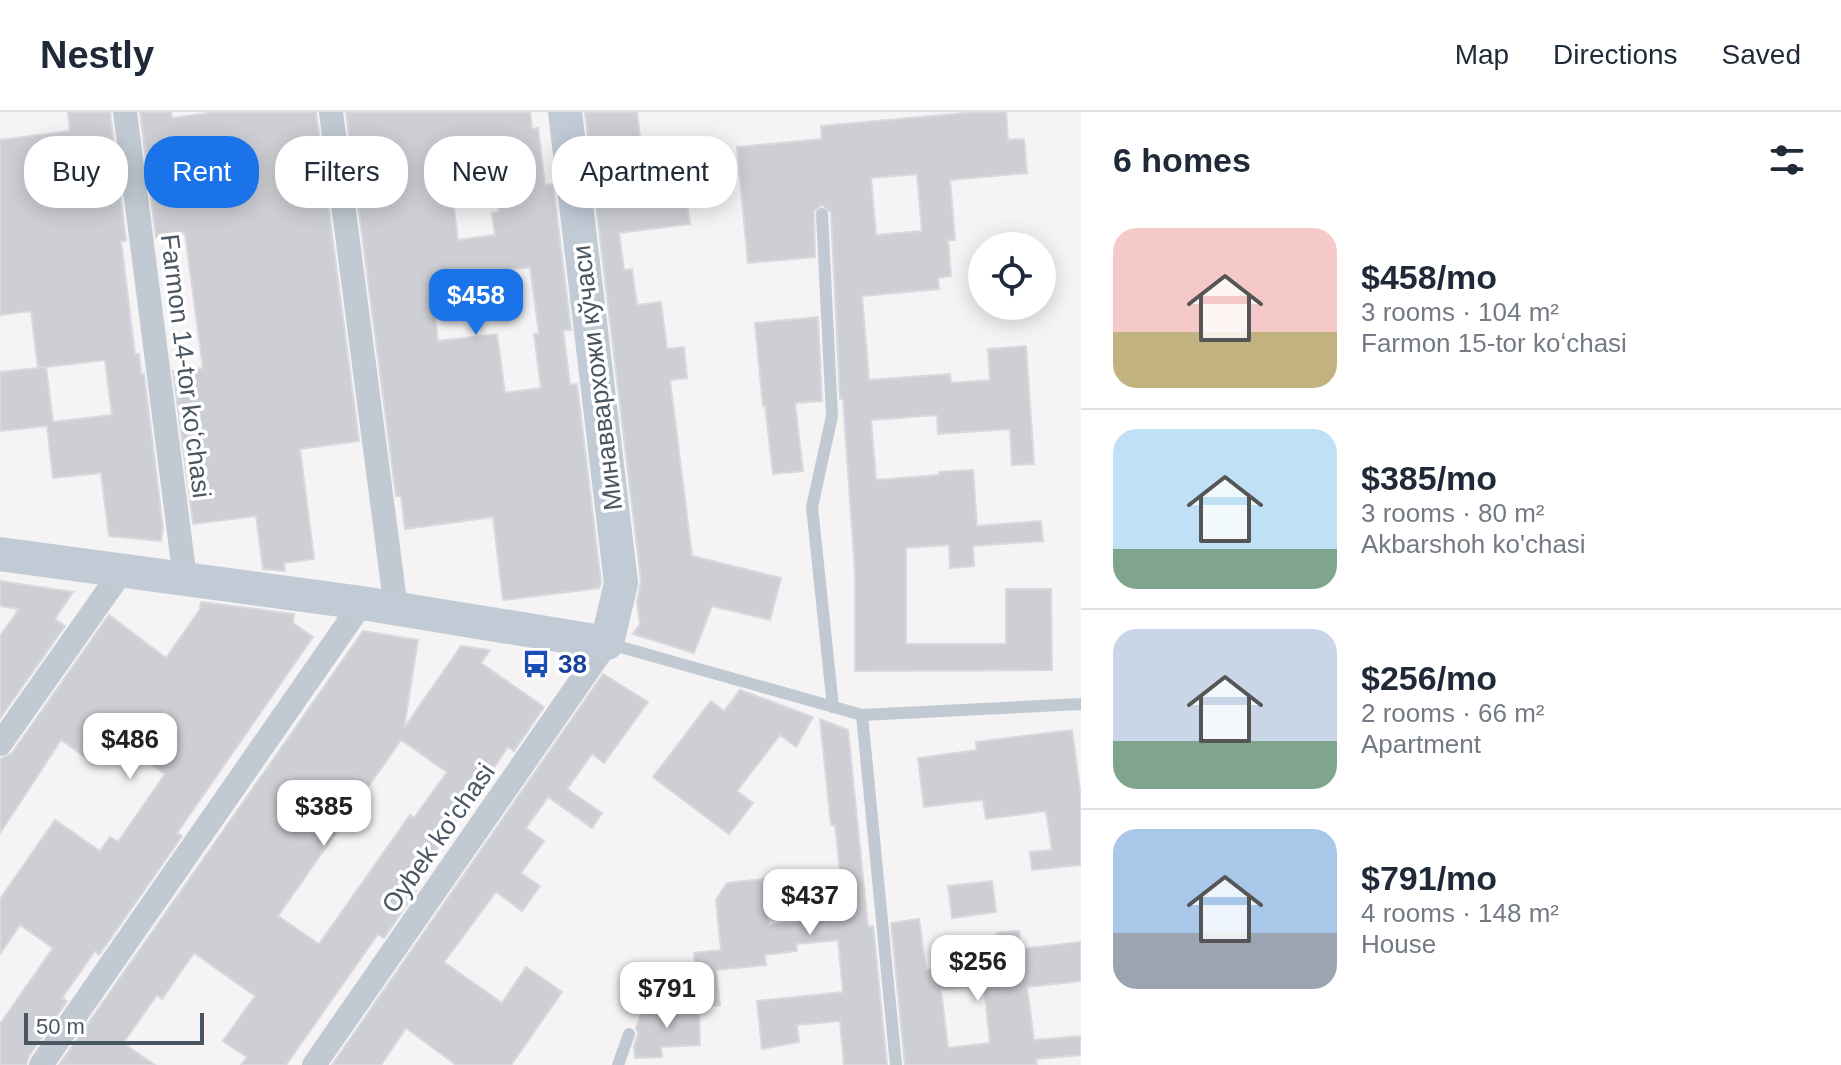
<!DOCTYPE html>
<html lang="en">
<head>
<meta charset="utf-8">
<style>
  :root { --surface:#fff; --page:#f6f6f7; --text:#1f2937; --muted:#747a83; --line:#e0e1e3; --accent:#1a73e8 }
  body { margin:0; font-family:Helvetica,sans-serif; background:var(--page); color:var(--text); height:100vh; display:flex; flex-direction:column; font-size:30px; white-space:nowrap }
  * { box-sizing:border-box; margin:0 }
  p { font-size:26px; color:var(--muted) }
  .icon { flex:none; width:44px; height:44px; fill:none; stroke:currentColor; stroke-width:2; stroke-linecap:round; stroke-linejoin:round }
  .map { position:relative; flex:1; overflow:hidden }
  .side { display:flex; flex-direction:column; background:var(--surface); width:760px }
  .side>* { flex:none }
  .hud { position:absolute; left:24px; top:24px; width:760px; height:72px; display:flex; gap:16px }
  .tools { position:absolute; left:968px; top:120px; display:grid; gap:16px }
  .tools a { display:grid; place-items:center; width:88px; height:88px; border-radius:50%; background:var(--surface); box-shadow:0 4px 20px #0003; font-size:40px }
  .scale { position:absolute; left:24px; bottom:20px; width:180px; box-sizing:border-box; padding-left:8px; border:4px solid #4a5661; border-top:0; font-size:22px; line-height:28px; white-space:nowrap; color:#4a5661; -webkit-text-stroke:6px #fff; paint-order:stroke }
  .price { position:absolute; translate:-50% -68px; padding:0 18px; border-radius:16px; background:#fff; color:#222; font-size:26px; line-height:52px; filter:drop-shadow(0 2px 4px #0008) }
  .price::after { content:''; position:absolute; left:50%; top:48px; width:24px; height:18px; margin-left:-12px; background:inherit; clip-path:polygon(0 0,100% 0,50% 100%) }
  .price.current { background:var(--accent); color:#fff }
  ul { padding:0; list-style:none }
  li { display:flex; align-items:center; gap:24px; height:200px; padding:0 32px }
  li+li { border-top:2px solid var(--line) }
  li span { display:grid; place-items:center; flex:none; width:224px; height:160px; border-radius:24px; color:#555 }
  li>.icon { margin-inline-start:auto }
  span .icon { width:96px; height:96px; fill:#fffc; stroke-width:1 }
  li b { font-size:34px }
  h2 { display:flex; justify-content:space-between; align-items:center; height:96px; padding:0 32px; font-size:34px }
  .chip { padding:0 28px; border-radius:32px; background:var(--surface); box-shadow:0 4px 20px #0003; font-size:28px; line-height:72px }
  .chip.current { background:var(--accent); color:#fff }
  header { display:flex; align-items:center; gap:48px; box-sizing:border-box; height:112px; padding:0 40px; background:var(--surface); border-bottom:2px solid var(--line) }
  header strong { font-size:38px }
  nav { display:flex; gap:44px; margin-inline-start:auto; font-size:28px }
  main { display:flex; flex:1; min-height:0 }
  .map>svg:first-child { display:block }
  .building { fill:#cdcfd5; stroke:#d7d9de; stroke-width:2; fill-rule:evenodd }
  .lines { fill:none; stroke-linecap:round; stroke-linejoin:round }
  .lane { stroke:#c1cad2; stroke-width:12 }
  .street { stroke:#c1cad2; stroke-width:24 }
  .secondary { stroke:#c1cbd6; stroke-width:34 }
  .labels { text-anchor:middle; stroke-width:7; stroke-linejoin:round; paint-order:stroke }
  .street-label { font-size:26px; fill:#4a5661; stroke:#fff }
  .transit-label { font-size:26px; font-weight:bold; fill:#164399; stroke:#fff; text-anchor:start }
</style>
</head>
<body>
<header>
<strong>Nestly</strong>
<nav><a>Map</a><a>Directions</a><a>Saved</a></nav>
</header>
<main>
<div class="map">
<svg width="1081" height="953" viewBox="0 0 1081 953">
  <rect width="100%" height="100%" fill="#f5f3f3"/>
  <g class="building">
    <path d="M68 0H110L126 129H121L135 242H139L141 262H144L163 416 161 429 109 424 101 361 53 366 47 314 0 319V260L46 255 53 310 112 303 105 248 38 256 31 199 0 203V28L70 19Z"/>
    <path d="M140 0H171L172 6 217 0H316L359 329 300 337 314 447 284 451 285 459 263 457 256 404 193 412 173 259 203 256 185 121 156 125Z"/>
    <path d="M346 0H530L532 17 538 16 545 73 553 72 571 218H563L570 273 577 272 601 470 599 476 503 488 493 405 405 417 401 384H396ZM493 58 499 100 492 101 495 123 458 128 450 64ZM530 155 539 222H534L541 276 505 281 497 222 438 229 433 189 465 184 463 164Z"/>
    <path d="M585 0H637L642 41 631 42 638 96 687 90 690 112 619 121 624 158 632 157 637 193 661 190 667 237 684 235 687 266 670 268 692 444 781 466 770 508 712 494 694 541 633 522 640 512 637 490 641 469Z"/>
    <path d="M977 0H1006L1008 28 1024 27 1027 61 950 68 955 128H948L951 164 938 166 939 177 862 184 869 268 950 262 951 271 990 268 988 237 1026 234 1034 352 1012 353 1010 317 938 322 937 303 871 308 876 368 939 363V360L973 358 977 414 1041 409 1043 429 973 434 974 454 950 456 949 433 906 436V532H1006V477H1051L1052 558 855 559V460L843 287H840L831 101 822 93 814 99 815 145 748 151 737 35 822 27 821 14ZM917 62 922 119 876 123 871 66Z"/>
    <path d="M818 205 822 289 795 291 803 359 773 362 765 294H763L755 211Z"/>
    <path d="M0 469 73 480 55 507 65 514 0 606V524L19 497 0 494Z"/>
    <path d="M201 490 294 502 293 511 313 525 177 721 182 724 99 843 95 839 62 886 67 889 29 944 26 953H0V912L53 836 20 813 0 842V787L55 708 100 739 110 725 118 730 165 662 112 626 95 652 61 628 0 721V647L12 641 109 503 166 546 200 497Z"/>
    <path d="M363 519 418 528 404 616 461 534 490 538 481 551 544 595 514 639 508 635 411 775 416 779 384 826 378 822 286 953H241L247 945 223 929 255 884 194 841 162 887 157 883 123 931 155 953H59ZM401 628 447 660 414 706 410 703 319 832 278 804Z"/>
    <path d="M603 562 648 590 604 651 592 642 567 677 602 701 592 716 548 685 526 716 544 729 521 761 540 774 522 799 496 780 444 850 502 891 526 855 562 880 511 953H456L406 916 381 953H332Z"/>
    <path d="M740 578 813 605 796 635 780 623 737 679 753 691 729 722 653 665 711 589 724 599Z"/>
    <path d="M820 607 848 618 868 815 873 814 887 953H844L840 909 797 913 799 930 762 937 757 889 843 880 838 828 796 832 797 839 765 843 766 853 716 858 720 893 700 895 694 841 721 838 716 788 727 771 764 767 769 813 845 805 835 713H831Z"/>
    <path d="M1072 618 1081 686V753L1032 758 1030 740 1052 738 1046 699 986 707 983 688 924 695 918 646 977 638 976 630Z"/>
    <path d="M992 769 996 800 952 806 948 774Z"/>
    <path d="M919 807 926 858 1001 849 997 821 1019 819 1021 837 1081 830V869L1027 875 1034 928 1081 924V943L1036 947 1037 953H905L891 811ZM984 873 990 931 948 936 941 878Z"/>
    <path d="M699 894 700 933 661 935 662 945 635 946 634 935 638 921 636 916 643 897Z"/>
  </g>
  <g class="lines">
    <g class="lane">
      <path d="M822 102 832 304 812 395 833 595"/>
      <path d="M610 532 862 603 896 953"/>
      <path d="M862 603 1081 592"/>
      <path d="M618 953 629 922"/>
    </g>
    <g class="street">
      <path d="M125 0 185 467"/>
      <path d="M331 0 396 497"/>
      <path d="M0 632 122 459"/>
      <path d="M41 953 362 491"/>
      <path d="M314 953 607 531"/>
    </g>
    <path class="secondary" d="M0 442 362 491 607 531 621 471 565 0"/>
  </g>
  <defs>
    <symbol id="bus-bare" viewBox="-9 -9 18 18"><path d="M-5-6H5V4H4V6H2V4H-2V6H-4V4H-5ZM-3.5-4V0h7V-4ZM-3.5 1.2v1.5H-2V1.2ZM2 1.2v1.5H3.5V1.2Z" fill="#1a4fb4" stroke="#fff" stroke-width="2.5" paint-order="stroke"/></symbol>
  </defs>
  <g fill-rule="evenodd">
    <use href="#bus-bare" x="516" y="532" width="40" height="40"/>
  </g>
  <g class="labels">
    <g class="street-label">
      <text transform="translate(186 254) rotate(83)" y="9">Farmon 14-tor koʻchasi</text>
      <text transform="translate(597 266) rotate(-97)" y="9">Минаввархожи кўчаси</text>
      <text transform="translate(438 726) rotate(-55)" y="9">Oybek ko'chasi</text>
    </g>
    <g class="transit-label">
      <text x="558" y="561">38</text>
    </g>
  </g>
</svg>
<div class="tools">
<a><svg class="icon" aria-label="locate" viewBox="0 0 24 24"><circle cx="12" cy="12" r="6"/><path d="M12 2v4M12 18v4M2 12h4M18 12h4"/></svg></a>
</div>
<div class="scale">50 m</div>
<b class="price current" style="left:476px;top:225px">$458</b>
<b class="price" style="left:130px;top:669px">$486</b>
<b class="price" style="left:324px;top:736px">$385</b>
<b class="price" style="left:810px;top:825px">$437</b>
<b class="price" style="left:978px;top:891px">$256</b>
<b class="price" style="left:667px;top:918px">$791</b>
<div class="hud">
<a class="chip">Buy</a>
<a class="chip current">Rent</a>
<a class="chip">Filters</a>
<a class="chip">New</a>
<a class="chip">Apartment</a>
</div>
</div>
<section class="side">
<h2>6 homes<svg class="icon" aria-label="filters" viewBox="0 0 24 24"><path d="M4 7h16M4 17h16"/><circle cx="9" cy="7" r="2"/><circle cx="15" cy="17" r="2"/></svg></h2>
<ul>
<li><span style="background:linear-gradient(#f6c9c9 65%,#c2b280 0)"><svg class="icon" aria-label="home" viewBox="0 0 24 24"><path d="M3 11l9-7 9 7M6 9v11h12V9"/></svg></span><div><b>$458/mo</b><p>3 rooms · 104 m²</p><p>Farmon 15-tor koʻchasi</p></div></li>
<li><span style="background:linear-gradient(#bfe0f5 75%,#7fa58c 0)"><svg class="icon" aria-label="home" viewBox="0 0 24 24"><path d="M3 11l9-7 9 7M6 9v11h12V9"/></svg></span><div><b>$385/mo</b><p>3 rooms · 80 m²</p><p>Akbarshoh ko'chasi</p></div></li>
<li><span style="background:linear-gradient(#c9d6e8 70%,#7fa58c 0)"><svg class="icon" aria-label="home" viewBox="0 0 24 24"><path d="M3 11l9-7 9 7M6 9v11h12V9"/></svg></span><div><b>$256/mo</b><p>2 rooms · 66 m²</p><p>Apartment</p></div></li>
<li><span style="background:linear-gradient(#a9c7e8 65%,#9aa5b1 0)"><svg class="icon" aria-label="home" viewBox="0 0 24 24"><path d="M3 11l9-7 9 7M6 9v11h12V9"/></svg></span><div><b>$791/mo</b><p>4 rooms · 148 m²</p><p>House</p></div></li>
</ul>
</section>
</main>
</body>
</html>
